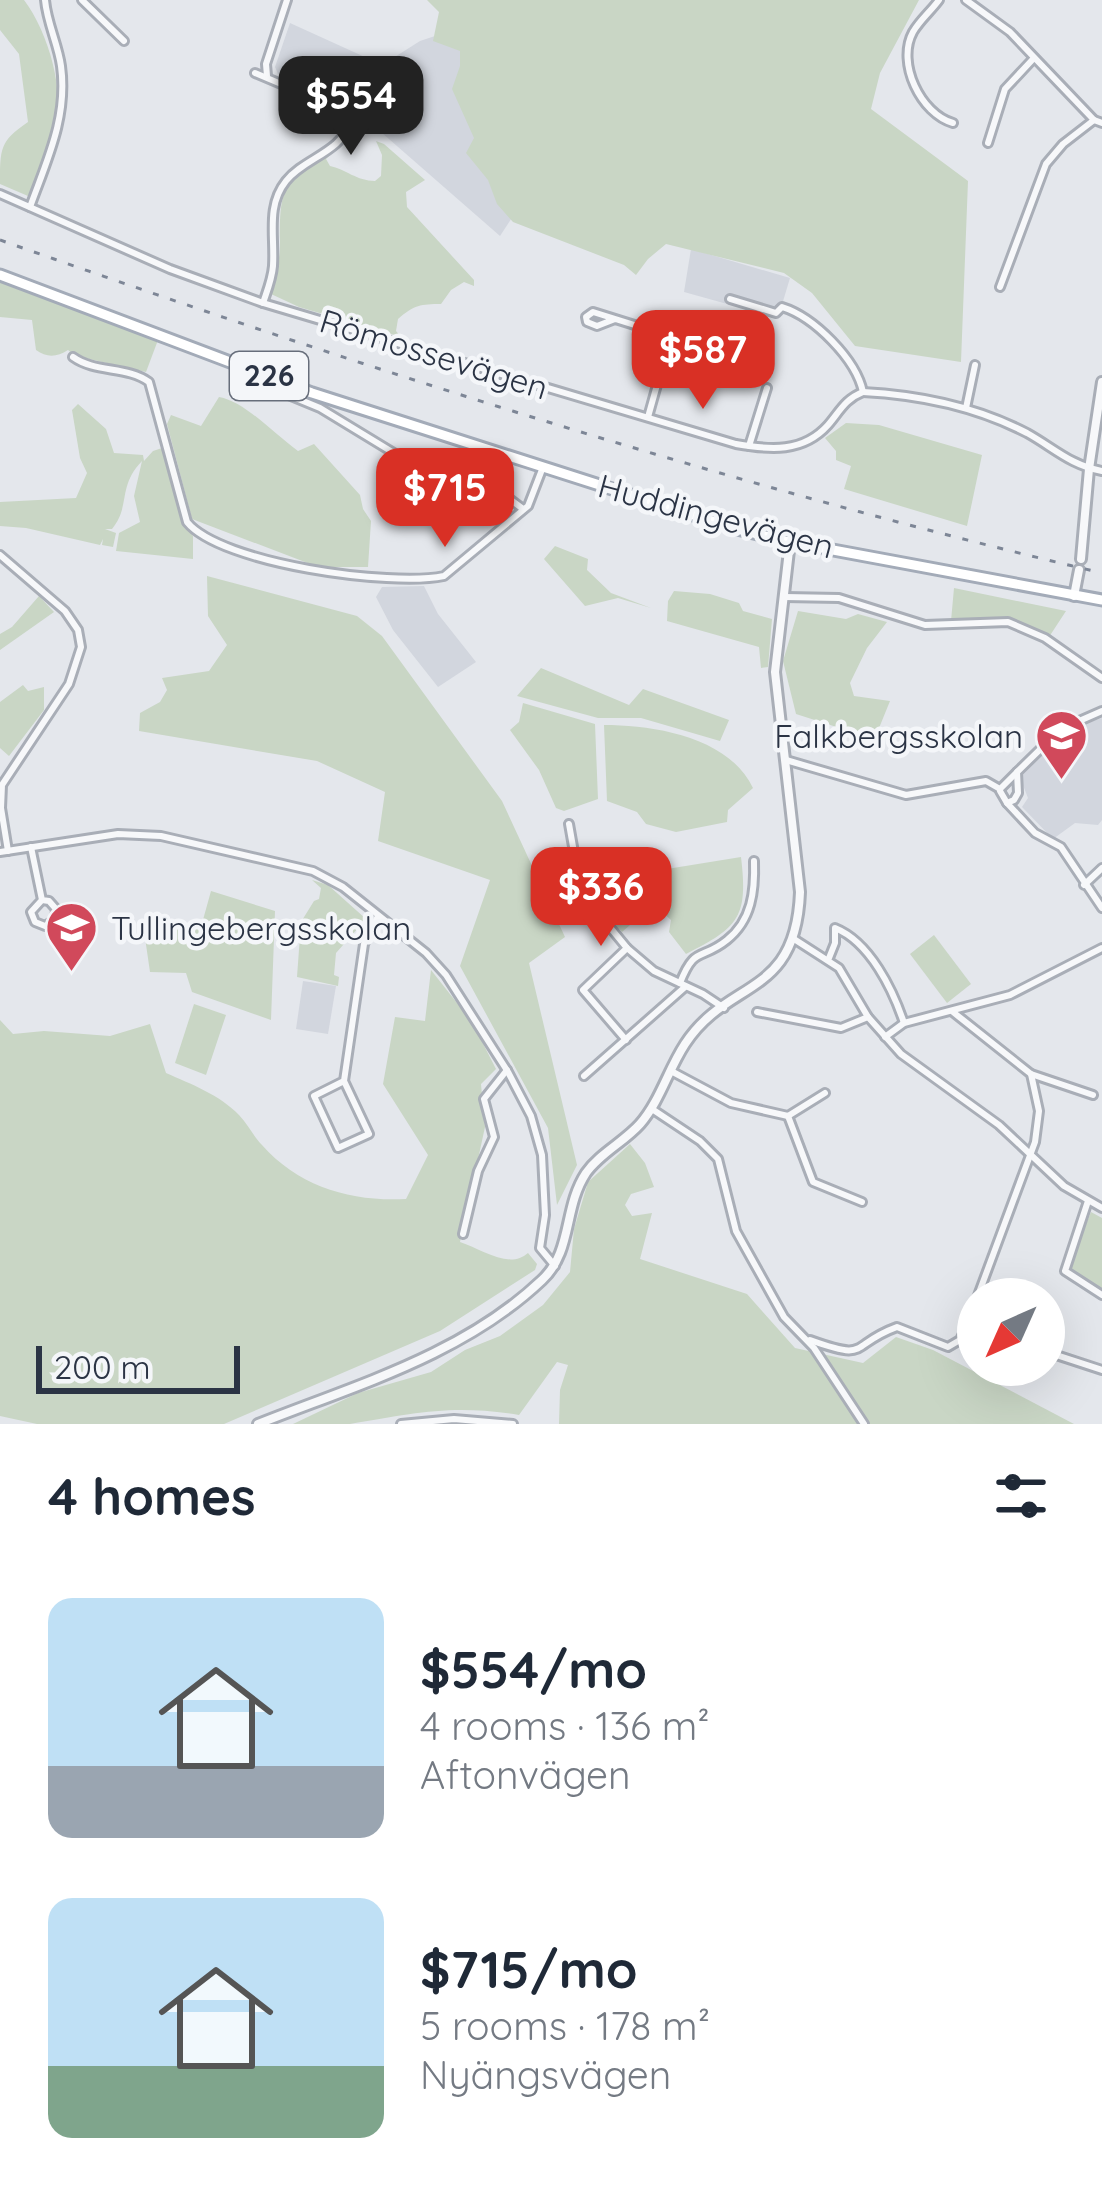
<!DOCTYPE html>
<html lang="en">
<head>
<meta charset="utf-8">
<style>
  :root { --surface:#fff; --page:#f6f6f7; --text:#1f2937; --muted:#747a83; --accent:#d93025 }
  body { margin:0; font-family:Quicksand,sans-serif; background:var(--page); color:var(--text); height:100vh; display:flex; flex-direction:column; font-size:45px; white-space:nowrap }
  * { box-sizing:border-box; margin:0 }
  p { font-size:39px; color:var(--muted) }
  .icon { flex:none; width:66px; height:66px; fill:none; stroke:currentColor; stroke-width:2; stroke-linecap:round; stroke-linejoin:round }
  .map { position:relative; height:1424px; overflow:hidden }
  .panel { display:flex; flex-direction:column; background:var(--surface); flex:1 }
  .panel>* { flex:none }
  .needle { width:78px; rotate:225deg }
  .fabs { position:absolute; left:957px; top:1278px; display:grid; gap:24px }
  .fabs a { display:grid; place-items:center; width:108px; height:108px; border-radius:50%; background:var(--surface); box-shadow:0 12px 48px #0002; font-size:60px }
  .scale { position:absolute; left:36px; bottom:30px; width:204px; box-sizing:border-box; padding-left:12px; border:6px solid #2b3445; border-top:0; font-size:33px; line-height:42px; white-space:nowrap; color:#2b3445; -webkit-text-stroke:9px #f4f6f9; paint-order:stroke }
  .price { position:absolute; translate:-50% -102px; padding:0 27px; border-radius:24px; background:var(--accent); color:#fff; font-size:39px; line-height:78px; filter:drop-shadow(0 3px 6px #0008) }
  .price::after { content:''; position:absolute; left:50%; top:72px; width:36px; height:27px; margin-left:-18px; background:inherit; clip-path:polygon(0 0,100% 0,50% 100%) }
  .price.active { background:#222; color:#fff }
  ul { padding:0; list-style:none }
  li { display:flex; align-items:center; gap:36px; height:300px; padding:0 48px }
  li span { display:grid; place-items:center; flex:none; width:336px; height:240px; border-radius:24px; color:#555 }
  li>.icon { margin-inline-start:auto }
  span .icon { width:144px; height:144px; fill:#fffc; stroke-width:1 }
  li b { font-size:51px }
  h2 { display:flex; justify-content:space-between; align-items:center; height:144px; padding:0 48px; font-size:51px }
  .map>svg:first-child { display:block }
  .built { fill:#d2d6de }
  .green { fill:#c9d6c5 }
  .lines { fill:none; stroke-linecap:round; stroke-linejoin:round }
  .minor-casing { stroke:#a9aeb7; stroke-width:12 }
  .tertiary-casing { stroke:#a9aeb7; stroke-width:14 }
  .primary-casing { stroke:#a3abb8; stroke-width:15 }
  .minor { stroke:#f7f8fa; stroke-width:6 }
  .tertiary { stroke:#f7f8fa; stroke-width:8 }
  .primary { stroke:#fff; stroke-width:9 }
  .rail { stroke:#7d8696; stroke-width:3; stroke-dasharray:6 12; stroke-linecap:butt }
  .labels { text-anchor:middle; stroke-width:9; stroke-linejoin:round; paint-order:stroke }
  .shield { fill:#f4f6f9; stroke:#676e7b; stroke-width:3 }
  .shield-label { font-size:30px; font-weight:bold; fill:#2b3445 }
  .street-label { font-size:33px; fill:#2b3445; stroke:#f4f6f9 }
  .poi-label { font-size:33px; fill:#2b3445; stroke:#f4f6f9; text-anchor:end }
</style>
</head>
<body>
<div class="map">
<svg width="1102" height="1424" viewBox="0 0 1102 1424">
  <rect width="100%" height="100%" fill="#e4e7ec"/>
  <g class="built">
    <path d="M290 23 378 63 340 104 278 74 275 67Z"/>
    <path d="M438 35 593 95 500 236 350 105 390 60 420 41Z"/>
    <path d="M691 249 790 278 778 318 684 292Z"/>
    <path d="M424 586 438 614 476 662 438 687 393 630 376 597 382 587Z"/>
    <path d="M1102 718V820L1098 825 1075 823 1053 839 1022 807 1028 798 1019 775 1069 729Z"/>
    <path d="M303 981 336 986 328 1034 296 1029Z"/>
  </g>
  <g class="green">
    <path d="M0 0H24C49 33 66 94 55 135 49 156 36 176 28 196L0 184C0 148 0 141 28 122L19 54 0 30Z"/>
    <path d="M427 0H919L880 73 871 109 968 181 961 362 855 346 812 293 784 273 666 244 648 259 636 275 624 265 513 222 497 204 488 180 466 153 474 138 452 89 460 66V51L433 41 439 12Z"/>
    <path d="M376 141 384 144 425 180 406 192 407 207 474 280V286L464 282 451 290 441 304C421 304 414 305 398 319L396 331 401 337 299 307 271 294C274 278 280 262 280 246 280 192 279 182 331 154L326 159 330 166C345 169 357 181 375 181L381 176 382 155Z"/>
    <path d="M0 280 158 340 146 372 76 356 68 350C57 357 47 358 36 350L32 320 0 317Z"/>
    <path d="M219 397C246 402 274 434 298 451L314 444 360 495 363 509 371 521 368 567H318L192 519 167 424 171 415 201 426Z"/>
    <path d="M78 404 106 429 114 453 143 455 144 461 153 451 165 447 187 522 184 524 193 536V559L116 551 119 533 140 522 134 496 142 461C117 487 131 506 112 529H105L116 533 113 547 102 545 103 539 100 545 26 528 0 526V502L76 498 87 473 80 458 72 410Z"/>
    <path d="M846 423 879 425 982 455 967 526 844 489 851 466 836 460V451L825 438Z"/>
    <path d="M555 546 588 559 587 570 611 593 651 608 618 598 585 606 544 559Z"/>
    <path d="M207 576 357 616 382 636 502 801 565 937 529 963 577 1165 557 1205 548 1128 460 966 490 880 378 841 385 792 317 761 139 731 140 713 160 702 167 690 162 678 209 671 227 645 208 616Z"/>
    <path d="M954 588 1066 611 1049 637C1011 616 993 617 951 621Z"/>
    <path d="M674 591 710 594 739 603 743 611 772 619 768 667 761 668 759 647 667 621 668 601Z"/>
    <path d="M39 596 54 612 0 650V634L12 627Z"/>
    <path d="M798 611 846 619 858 614 887 622 867 648 850 683 854 696 890 701 877 733 852 732 796 714 783 661Z"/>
    <path d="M541 668 629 705 643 689 729 720 720 741 641 718H598L517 696Z"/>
    <path d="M23 685 28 691 44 687V710L9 756 0 748V702Z"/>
    <path d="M523 703 595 724 598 799 564 811 556 808 539 770 510 730 519 722Z"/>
    <path d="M604 725C654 725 729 737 753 788L728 810 727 822 676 832 646 824 637 812 607 801Z"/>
    <path d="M741 857C748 916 740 927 686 954L669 932 671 920 660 910 645 912 622 932 595 902 602 881 615 878 622 870 651 866 667 869Z"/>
    <path d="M312 880 328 885 366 919 336 953 334 975 339 977 338 986 297 977 301 922 314 901 319 899 321 888Z"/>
    <path d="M211 891 275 911 271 1020 192 992 186 973 150 972 143 924 201 927Z"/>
    <path d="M934 935 971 984 947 1003 910 954Z"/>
    <path d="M431 970 472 1022 496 1069 481 1084 485 1127 460 1242C482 1249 509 1270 528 1253L537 1264 535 1270 440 1331 224 1424H37L0 1416V1020L13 1034 44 1031 110 1036 150 1024 166 1073C191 1084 220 1095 239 1115 248 1124 253 1136 262 1145 299 1187 352 1202 406 1199L428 1155 383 1084 395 1017 425 1021Z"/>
    <path d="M194 1004 226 1015 206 1075 175 1063Z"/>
    <path d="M630 1144 645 1163 654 1187 631 1194 625 1205 632 1216 652 1213 640 1259 747 1294 795 1348 863 1363 896 1337 933 1350 1074 1424H559L560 1390 568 1365 557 1362 519 1415C452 1404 415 1413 350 1424 332 1424 311 1424 293 1424L358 1393 431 1372 465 1350 500 1336 543 1305 570 1272 574 1229 588 1182Z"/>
    <path d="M1091 1212 1102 1218V1289L1072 1272 1069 1266Z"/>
  </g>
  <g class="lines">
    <defs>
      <g id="minor">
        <path d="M82 0 124 41"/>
        <path d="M939 0C931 11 920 20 913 32 896 63 921 114 953 123"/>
        <path d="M966 0 1010 32 1094 120"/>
        <path d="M255 73 338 108 346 114 349 123C342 152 304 158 286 181 266 206 275 236 273 266 272 279 267 291 263 303"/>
        <path d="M267 76 266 64 287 0"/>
        <path d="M988 143 1005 89 1034 58"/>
        <path d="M0 194 170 269 263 303 736 444C770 450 803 453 828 425 840 411 845 399 863 392"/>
        <path d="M30 207C47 160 68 117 61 66 58 44 47 23 45 0"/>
        <path d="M1000 287 1046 164 1063 144 1094 120 1102 123"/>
        <path d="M730 299 776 313 782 307C814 317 856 359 863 392"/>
        <path d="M615 319 597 326 587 322 586 317 593 312 759 364"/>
        <path d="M73 357C95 373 127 366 149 382L187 522C221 564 392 587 444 576L528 506 543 467"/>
        <path d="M238 374 320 408 407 461 499 491 523 509"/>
        <path d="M863 392C921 395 975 406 1027 433 1054 448 1070 465 1102 471"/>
        <path d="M966 408 975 365"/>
        <path d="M648 417 671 335"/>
        <path d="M749 446 767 388"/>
        <path d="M0 555 65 611 78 630 81 647 69 684 2 785 1 808 8 851"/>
        <path d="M785 597 839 598 925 625 1008 622 1045 638 1102 678"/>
        <path d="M786 760 906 795 986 781 1000 789 1017 772"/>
        <path d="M1000 791 1007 803 1014 800 1018 793 1017 772 1061 729 1102 711"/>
        <path d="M1007 803 1035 833 1061 847 1102 908"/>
        <path d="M569 824 581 892 627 948 654 971 703 994 724 1008"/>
        <path d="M31 847 42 900 49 901 56 909 55 920 45 926 35 922 31 912 42 900"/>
        <path d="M0 852 118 834 161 836 313 871 343 887 426 953 446 975 508 1072 531 1116 542 1155 545 1215 540 1248 555 1266"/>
        <path d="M576 873 610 874 628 861 649 871"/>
        <path d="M1084 885 1102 868"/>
        <path d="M794 939 839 968 868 1017 901 1054 999 1125 1064 1186 1102 1208"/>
        <path d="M829 958 835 943V928C870 942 893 990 904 1023"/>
        <path d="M680 983C695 945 701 961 727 940 752 920 755 891 754 861"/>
        <path d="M757 1012 841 1028 868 1017"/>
        <path d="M953 1012 1031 1074 1039 1111 1035 1142 967 1325"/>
        <path d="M885 1037 904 1023 1010 995 1102 948"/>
        <path d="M626 1040 583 990 627 948"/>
        <path d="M671 1071 731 1103 788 1116 825 1093"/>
        <path d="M1031 1074 1093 1095"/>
        <path d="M584 1076 685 987"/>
        <path d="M344 1081 314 1096 338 1148 369 1134 344 1081 364 944 378 916"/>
        <path d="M652 1109 700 1141 718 1159 736 1231 784 1317 814 1348 864 1424"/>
        <path d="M788 1116 813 1182 862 1202"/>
        <path d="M1088 1201 1065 1271 1102 1295"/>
        <path d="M463 1234 478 1171 494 1137 484 1099 507 1070"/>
        <path d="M810 1340C871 1362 848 1345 897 1327L948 1347 960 1340 967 1325 978 1329"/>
        <path d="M1044 1351 1102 1370"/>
        <path d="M401 1424 454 1419 513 1424"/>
      </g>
      <g id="tertiary">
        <path d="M1081 559 1089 469 1102 382"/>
        <path d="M1074 596 1079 570"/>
        <path d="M258 1424C356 1385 463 1355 542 1280 573 1251 563 1208 586 1173 600 1153 624 1142 640 1124 660 1101 668 1070 685 1044 728 978 796 999 800 892L775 672 790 542"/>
      </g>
      <path id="primary" d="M0 275 312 393 737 529 790 542 1102 600"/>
    </defs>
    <use href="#minor" class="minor-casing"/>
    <use href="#tertiary" class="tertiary-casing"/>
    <use href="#primary" class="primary-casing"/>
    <use href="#minor" class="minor"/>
    <use href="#tertiary" class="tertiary"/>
    <use href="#primary" class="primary"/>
    <path class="rail" d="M0 240C362 368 728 485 1102 573"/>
  </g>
  <defs>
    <symbol id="school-pin" viewBox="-11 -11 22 30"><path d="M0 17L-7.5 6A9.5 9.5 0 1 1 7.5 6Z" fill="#d1495b" stroke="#f4f6f9"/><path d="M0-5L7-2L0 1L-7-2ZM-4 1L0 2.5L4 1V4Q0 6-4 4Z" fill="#fff"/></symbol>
  </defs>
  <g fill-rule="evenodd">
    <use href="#school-pin" x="1032" y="706" width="59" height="81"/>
    <use href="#school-pin" x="42" y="898" width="59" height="81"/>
  </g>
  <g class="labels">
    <rect class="shield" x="230" y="352" width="78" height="48" rx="9"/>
    <g class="shield-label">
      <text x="269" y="386">226</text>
    </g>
    <g class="street-label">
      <text transform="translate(434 354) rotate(17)" y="12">Römossevägen</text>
      <text transform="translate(716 516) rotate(15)" y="12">Huddingevägen</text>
    </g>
    <g class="poi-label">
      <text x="1023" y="748">Falkbergsskolan</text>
      <text x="111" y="940" text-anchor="start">Tullingebergsskolan</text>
    </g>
  </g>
</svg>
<div class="fabs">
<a><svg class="needle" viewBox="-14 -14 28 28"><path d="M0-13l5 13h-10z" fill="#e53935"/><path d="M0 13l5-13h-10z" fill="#747a83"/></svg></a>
</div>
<div class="scale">200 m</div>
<b class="price active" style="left:351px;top:158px">$554</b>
<b class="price" style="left:703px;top:412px">$587</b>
<b class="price" style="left:445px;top:550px">$715</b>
<b class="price" style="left:601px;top:949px">$336</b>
</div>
<section class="panel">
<h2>4 homes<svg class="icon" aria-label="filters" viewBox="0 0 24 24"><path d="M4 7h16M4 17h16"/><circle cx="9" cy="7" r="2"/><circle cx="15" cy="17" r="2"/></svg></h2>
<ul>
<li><span style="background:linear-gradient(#bfe0f5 70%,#9aa5b1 0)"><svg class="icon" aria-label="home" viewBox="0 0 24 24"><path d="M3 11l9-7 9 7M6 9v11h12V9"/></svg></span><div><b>$554/mo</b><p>4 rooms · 136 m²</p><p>Aftonvägen</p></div></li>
<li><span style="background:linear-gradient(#bfe0f5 70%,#7fa58c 0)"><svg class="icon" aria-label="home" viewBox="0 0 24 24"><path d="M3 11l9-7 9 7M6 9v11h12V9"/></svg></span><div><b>$715/mo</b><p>5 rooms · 178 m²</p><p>Nyängsvägen</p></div></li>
</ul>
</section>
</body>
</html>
